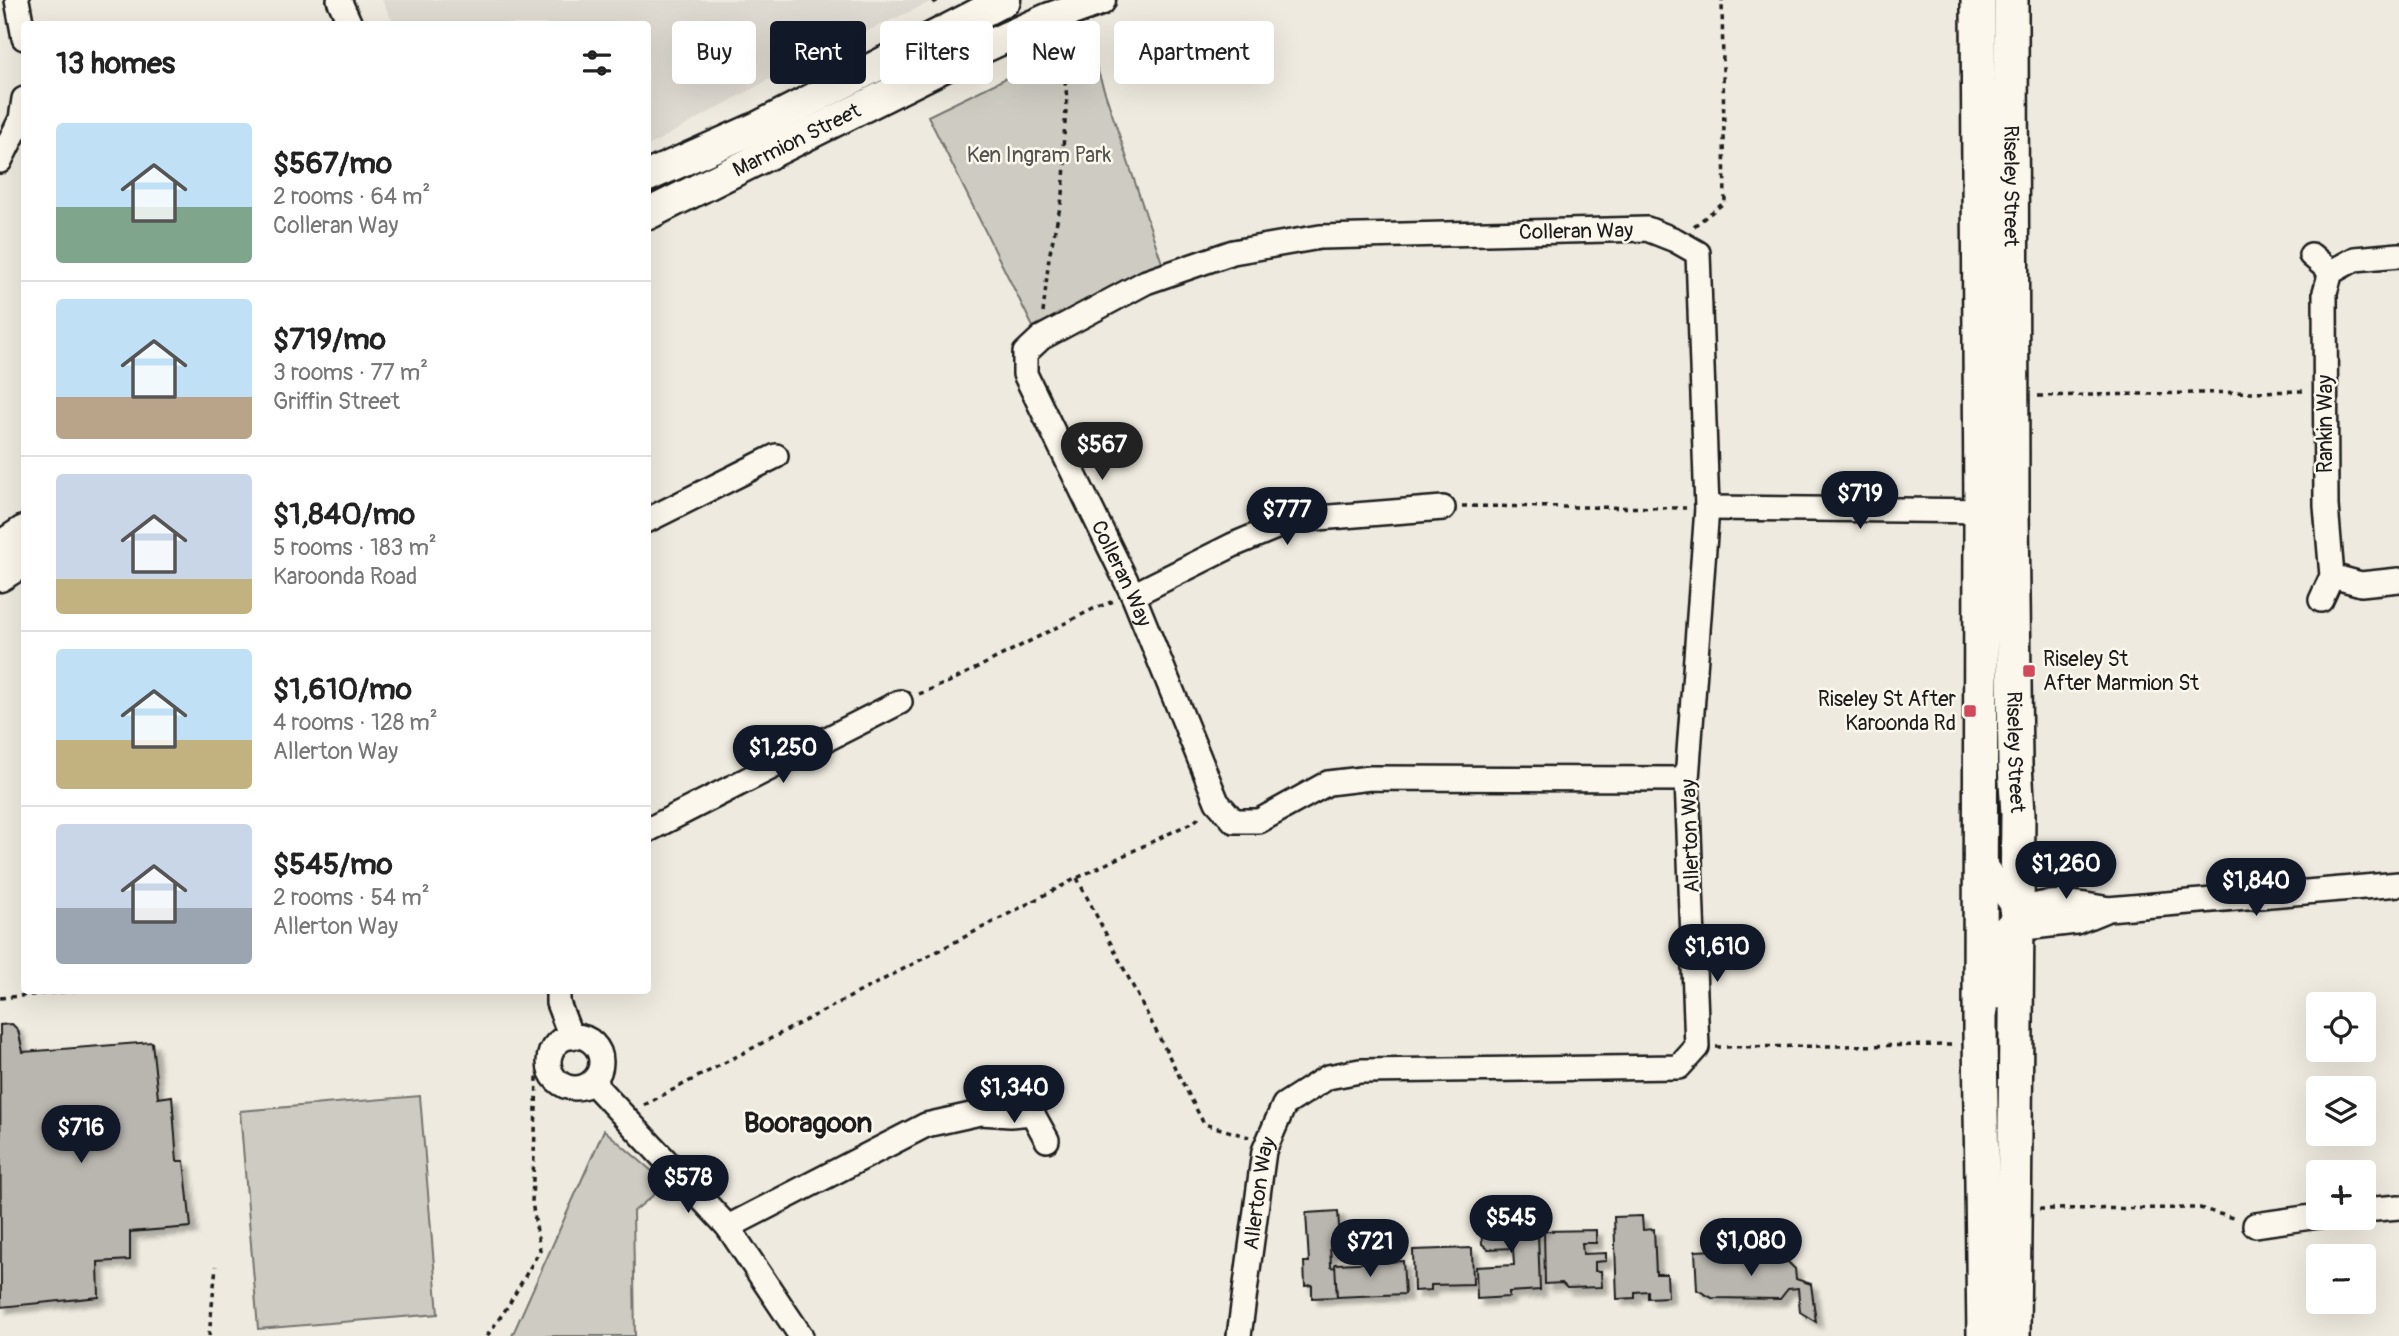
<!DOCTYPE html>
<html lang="en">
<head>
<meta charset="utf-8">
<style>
  :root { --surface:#fff; --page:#f6f6f6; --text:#222; --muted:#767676; --line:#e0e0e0; --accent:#111827 }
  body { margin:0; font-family:Pangolin,sans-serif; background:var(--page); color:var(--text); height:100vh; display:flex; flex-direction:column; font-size:26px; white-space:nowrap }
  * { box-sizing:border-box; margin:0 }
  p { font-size:23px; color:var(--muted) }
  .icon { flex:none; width:38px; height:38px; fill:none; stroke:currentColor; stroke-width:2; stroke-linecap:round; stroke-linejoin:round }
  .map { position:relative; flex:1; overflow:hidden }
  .side { position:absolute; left:21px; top:21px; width:630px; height:973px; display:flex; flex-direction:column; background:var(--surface); border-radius:7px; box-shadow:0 7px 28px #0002 }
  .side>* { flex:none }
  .banner { position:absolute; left:672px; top:21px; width:665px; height:63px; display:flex; gap:14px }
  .tools { position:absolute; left:2306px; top:992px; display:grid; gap:14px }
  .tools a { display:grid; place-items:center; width:70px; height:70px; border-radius:7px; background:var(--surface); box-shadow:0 7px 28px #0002; font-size:35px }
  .price { position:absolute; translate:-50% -60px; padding:0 16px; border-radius:24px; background:var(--accent); color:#fff; font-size:23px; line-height:46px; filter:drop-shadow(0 2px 4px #0008) }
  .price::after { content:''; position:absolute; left:50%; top:42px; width:21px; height:16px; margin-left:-10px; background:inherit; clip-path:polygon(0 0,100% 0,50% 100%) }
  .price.on { background:#222; color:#fff }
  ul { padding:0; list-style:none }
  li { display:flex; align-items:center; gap:21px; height:175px; padding:0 35px }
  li+li { border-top:2px solid var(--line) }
  li span { display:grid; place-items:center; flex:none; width:196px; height:140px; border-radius:7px; color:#555 }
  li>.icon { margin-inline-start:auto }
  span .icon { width:84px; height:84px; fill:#fffc; stroke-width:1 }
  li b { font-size:30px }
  h2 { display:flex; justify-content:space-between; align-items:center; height:84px; padding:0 35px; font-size:30px }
  .tag { padding:0 24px; border-radius:7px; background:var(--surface); box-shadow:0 7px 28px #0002; font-size:24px; line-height:63px }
  .tag.on { background:var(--accent); color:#fff }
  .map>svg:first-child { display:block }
  .built { fill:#dedad1 }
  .green { fill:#ceccc2; stroke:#75746f; stroke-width:2 }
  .building { fill:#b9b6af; stroke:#1c1c1c; stroke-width:2; filter:url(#shadow) }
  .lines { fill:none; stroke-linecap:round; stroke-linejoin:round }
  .minor-casing { stroke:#1c1c1c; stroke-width:28 }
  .major-casing { stroke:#1c1c1c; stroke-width:35 }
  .highway-casing { stroke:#1c1c1c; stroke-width:38 }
  .path { stroke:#1c1c1c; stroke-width:3.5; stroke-dasharray:5 5; stroke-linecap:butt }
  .minor { stroke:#fbf7ec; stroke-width:23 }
  .major { stroke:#fbf7ec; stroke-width:30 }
  .highway { stroke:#fbf7ec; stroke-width:33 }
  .poi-dot { fill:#d1495b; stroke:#fbf7ec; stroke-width:2.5 }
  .labels { text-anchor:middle; stroke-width:5; stroke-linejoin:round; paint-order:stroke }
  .street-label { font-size:21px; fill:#1c1c1c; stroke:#fbf7ec }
  .park-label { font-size:21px; fill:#51514e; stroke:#fbf7ec }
  .poi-label { font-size:21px; fill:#1c1c1c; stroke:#fbf7ec; text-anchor:start }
  .district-label { font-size:28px; font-weight:bold; fill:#1c1c1c; stroke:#fbf7ec }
</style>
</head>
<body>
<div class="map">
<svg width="2399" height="1336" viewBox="0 0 2399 1336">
  <defs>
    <filter id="shadow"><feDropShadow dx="6" dy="6" stdDeviation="2" flood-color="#0004"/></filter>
  </defs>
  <rect width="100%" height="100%" fill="#eeeadf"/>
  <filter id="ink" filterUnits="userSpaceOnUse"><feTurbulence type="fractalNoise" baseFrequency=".0143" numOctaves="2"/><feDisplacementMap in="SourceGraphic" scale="14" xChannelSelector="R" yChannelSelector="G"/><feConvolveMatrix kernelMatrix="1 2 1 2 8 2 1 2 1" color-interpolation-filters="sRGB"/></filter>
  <g filter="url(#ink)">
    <path class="built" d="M382 0H935L806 59 648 146V24H394Z"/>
    <g class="green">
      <path d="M1087 39 1162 263 1033 327 928 116Z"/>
      <path d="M420 1096 438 1314 258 1329 240 1111Z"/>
      <path d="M604 1130 667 1184 633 1212 635 1336H512Z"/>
    </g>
    <g class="building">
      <path d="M12 1024 18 1030 23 1052 152 1042 158 1098 172 1096 177 1161H184L191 1227 130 1232V1260L98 1262 99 1297 1 1307 0 1025Z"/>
      <path d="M1537 1206 1540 1290 1509 1292V1297L1477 1299 1476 1267 1514 1265 1513 1248 1488 1249 1482 1244 1481 1222 1513 1220 1512 1208Z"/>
      <path d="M1338 1211 1340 1242H1330L1331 1267 1336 1268 1337 1297 1312 1298V1285L1305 1286 1304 1262H1309L1306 1213Z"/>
      <path d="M1642 1216 1643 1230 1654 1229 1656 1274H1667L1668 1297 1648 1298V1291L1635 1292V1298L1617 1299 1614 1217Z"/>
      <path d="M1596 1230V1243H1582L1583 1254 1606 1253V1261L1595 1262V1271H1601L1602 1287 1567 1288 1562 1283 1545 1284 1544 1231Z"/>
      <path d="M1472 1248 1473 1284 1431 1285V1290L1414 1291 1413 1250Z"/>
      <path d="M1714 1250 1715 1255 1777 1251 1795 1269 1796 1279 1811 1284 1816 1322 1800 1312 1798 1288 1788 1289 1780 1299 1712 1298 1697 1290 1695 1251Z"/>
      <path d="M1403 1261 1405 1294 1337 1297 1335 1264Z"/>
    </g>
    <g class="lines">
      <defs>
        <g id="minor">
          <path d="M17 0 24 38"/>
          <path d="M339 0 350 24"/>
          <path d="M0 161 21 119 24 99"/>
          <path d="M2311 255 2331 272"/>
          <path d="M1707 508 1995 511"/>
          <path d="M648 520 776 456"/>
          <path d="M2332 576 2361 584 2399 580"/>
          <path d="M1133 595 1233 545 1293 520 1443 508"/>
          <path d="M2321 600 2332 576 2326 506 2325 292 2331 272 2355 259 2399 255"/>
          <path d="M648 830 900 702"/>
          <path d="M1982 861 2018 914 2033 927 2076 922 2108 909"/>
          <path d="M558 990V1003L571 1037"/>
          <path d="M1996 997 1998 935C2004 928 2010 921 2017 915 2041 895 2081 904 2108 909L2399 884"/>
          <circle cx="575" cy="1062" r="26"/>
          <path d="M592 1082 728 1227 801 1336"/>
          <path d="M1019 1089 1047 1140"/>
          <path d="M2364 1210 2399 1207"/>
          <path d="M2255 1225 2319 1216"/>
          <path d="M728 1227 926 1125 980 1113 1010 1115 1033 1113"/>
          <path id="s1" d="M1239 1336 1264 1151 1284 1105 1328 1077 1360 1071 1679 1067 1697 1047 1687 779 1707 508 1698 253 1675 240 1647 229 1320 237 1233 252 1146 282 1041 338 1025 353V374L1133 595 1217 802 1234 821H1259L1328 783 1370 778 1687 779"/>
        </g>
        <g id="major">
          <path d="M648 176 756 128 1005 0"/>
          <path id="s2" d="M648 214 973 52 1050 18 1100 0"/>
          <path d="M0 547 24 531"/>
          <path d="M0 576 24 561"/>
        </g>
        <g id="highway">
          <path d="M1978 0 1981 511 1980 1032 1984 1336"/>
          <path id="s3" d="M2011 0 2012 511 2015 765 2018 814 2013 1336"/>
        </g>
      </defs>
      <use href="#minor" class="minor-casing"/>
      <use href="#major" class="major-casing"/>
      <use href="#highway" class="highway-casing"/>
      <g class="path">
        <path d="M933 3 939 0"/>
        <path d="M1694 226 1725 202 1722 0"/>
        <path d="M1043 313 1049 257 1063 194 1065 164 1063 148 1067 98 1060 40"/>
        <path d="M2038 396 2303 391"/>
        <path d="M1462 506 1686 508"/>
        <path d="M919 694 949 682 1093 609 1114 601"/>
        <path d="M1077 878 1204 1124 1249 1137"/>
        <path d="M0 998 80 990"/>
        <path d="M1716 1047 1954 1045"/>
        <path d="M644 1105 1077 878 1195 821 1202 815"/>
        <path d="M2039 1209 2200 1208 2236 1219"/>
        <path d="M209 1336 216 1266"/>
        <path d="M487 1336 508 1306 540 1250 532 1202 536 1108 537 1078 550 1060"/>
      </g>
      <use href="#minor" class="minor"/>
      <use href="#major" class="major"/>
      <use href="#highway" class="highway"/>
    </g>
  </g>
  <g class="poi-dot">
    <rect x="2022" y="664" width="14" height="14" rx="3.5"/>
    <rect x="1963" y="704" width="14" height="14" rx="3.5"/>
  </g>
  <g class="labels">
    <g class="street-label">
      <text dy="7" stroke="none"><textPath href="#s2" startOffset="166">Marmion Street</textPath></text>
      <text dy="7" stroke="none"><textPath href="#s3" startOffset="186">Riseley Street</textPath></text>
      <text transform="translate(1576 231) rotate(-1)" y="7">Colleran Way</text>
      <text transform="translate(2325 424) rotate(-90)" y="7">Rankin Way</text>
      <text dy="7" stroke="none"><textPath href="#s1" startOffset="2410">Colleran Way</textPath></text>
      <text dy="7" stroke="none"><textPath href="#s3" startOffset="752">Riseley Street</textPath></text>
      <text transform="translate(1690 836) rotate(-92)" y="7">Allerton Way</text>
      <text dy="7" stroke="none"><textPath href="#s1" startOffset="144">Allerton Way</textPath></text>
    </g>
    <g class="park-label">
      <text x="1039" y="162">Ken Ingram Park</text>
    </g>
    <g class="poi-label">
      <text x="2043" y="666">Riseley St<tspan x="2043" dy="24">After Marmion St</tspan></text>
      <text x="1956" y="706" text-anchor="end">Riseley St After<tspan x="1956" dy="24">Karoonda Rd</tspan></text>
    </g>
    <g class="district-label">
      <text x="808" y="1132">Booragoon</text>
    </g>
  </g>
</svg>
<div class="tools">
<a><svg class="icon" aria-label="locate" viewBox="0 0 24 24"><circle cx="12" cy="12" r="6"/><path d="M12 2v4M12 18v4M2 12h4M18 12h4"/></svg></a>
<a><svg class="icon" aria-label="layers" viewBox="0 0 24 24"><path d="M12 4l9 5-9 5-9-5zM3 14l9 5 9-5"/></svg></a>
<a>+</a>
<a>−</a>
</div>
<b class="price on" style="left:1102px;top:482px">$567</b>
<b class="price" style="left:1860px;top:531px">$719</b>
<b class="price" style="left:1287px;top:547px">$777</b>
<b class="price" style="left:783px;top:785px">$1,250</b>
<b class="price" style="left:2066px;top:901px">$1,260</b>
<b class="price" style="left:2256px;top:918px">$1,840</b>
<b class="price" style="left:1717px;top:984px">$1,610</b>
<b class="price" style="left:1014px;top:1125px">$1,340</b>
<b class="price" style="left:81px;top:1165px">$716</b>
<b class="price" style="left:688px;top:1215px">$578</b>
<b class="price" style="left:1511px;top:1255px">$545</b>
<b class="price" style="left:1751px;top:1278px">$1,080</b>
<b class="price" style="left:1370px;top:1279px">$721</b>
<div class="banner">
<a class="tag">Buy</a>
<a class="tag on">Rent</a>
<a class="tag">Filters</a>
<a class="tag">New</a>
<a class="tag">Apartment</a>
</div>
<section class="side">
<h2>13 homes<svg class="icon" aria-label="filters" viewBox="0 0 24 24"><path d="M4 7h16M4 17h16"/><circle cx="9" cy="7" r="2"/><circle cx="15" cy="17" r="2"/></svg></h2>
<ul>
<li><span style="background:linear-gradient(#bfe0f5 60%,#7fa58c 0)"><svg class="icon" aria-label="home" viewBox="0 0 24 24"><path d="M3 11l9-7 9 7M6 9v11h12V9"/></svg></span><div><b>$567/mo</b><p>2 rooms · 64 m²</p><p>Colleran Way</p></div></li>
<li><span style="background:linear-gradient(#bfe0f5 70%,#b9a48a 0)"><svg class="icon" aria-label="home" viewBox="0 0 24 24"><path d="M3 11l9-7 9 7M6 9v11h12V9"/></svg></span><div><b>$719/mo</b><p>3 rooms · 77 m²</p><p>Griffin Street</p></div></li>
<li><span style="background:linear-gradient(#c9d6e8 75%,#c2b280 0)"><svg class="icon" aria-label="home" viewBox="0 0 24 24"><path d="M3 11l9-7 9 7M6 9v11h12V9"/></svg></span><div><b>$1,840/mo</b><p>5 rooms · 183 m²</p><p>Karoonda Road</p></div></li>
<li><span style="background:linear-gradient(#bfe0f5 65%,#c2b280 0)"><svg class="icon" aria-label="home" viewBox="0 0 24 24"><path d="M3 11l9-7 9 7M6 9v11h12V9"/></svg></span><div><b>$1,610/mo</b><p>4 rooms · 128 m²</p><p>Allerton Way</p></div></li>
<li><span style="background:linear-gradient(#c9d6e8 60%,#9aa5b1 0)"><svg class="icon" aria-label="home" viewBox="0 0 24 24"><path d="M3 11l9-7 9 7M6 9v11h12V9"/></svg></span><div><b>$545/mo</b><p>2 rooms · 54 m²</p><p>Allerton Way</p></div></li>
</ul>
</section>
</div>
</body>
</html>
